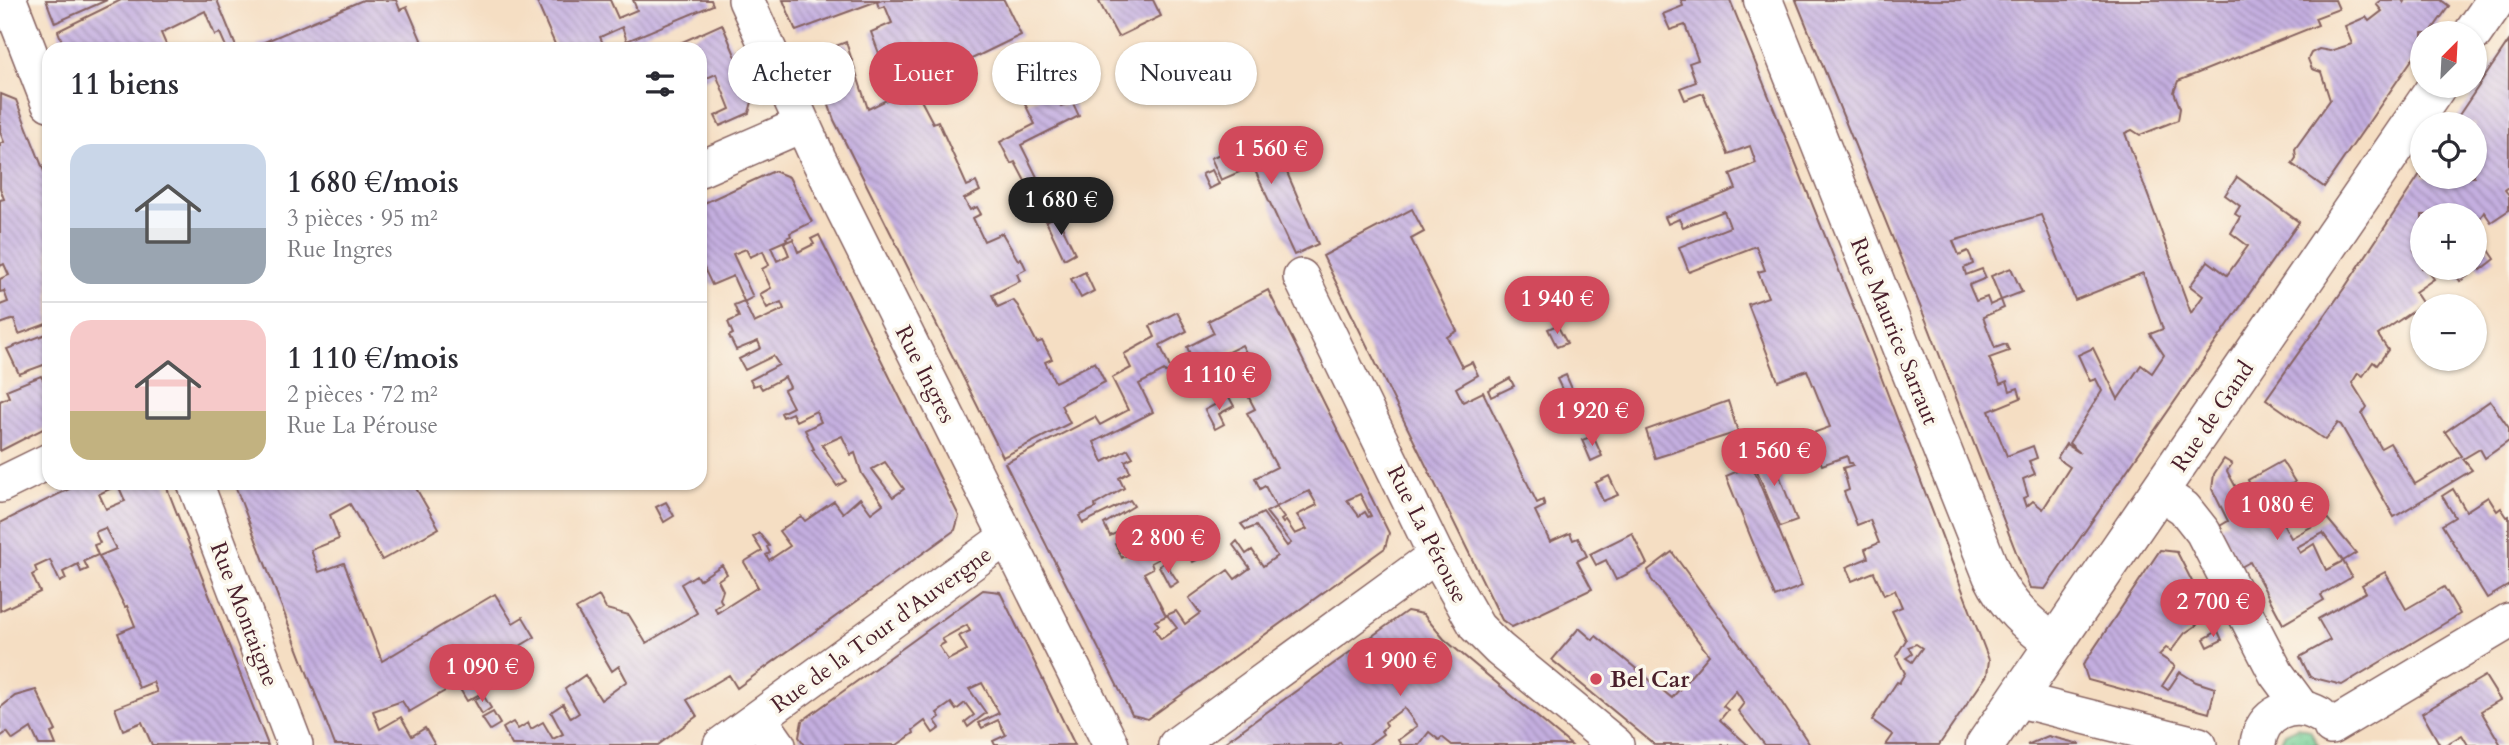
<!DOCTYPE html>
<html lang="fr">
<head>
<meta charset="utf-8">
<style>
  :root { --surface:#fff; --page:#f7f7f7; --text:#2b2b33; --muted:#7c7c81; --line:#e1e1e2; --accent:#d1495b }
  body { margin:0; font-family:Cardo,serif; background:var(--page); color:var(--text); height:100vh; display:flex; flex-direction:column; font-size:26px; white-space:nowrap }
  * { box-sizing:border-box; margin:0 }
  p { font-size:23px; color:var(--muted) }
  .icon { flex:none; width:38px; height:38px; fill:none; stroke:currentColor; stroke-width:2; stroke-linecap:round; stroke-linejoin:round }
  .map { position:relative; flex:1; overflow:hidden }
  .drawer { position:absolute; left:42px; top:42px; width:665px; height:448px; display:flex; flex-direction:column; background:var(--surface); border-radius:21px; box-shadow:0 2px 5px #0004 }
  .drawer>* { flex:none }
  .banner { position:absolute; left:728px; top:42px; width:665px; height:63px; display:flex; gap:14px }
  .needle { width:46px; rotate:24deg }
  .buttons { position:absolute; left:2410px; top:21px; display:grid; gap:14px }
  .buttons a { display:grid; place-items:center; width:77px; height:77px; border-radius:50%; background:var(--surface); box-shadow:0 2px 5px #0004; font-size:35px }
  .price { position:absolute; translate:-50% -60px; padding:0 16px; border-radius:24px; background:var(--accent); color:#fff; font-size:23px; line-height:46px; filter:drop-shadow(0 2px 4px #0008) }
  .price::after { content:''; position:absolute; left:50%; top:42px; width:21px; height:16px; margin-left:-10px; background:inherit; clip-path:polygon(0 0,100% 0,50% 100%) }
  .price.active { background:#222; color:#fff }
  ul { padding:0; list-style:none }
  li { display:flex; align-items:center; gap:21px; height:175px; padding:0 28px }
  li+li { border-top:2px solid var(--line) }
  li span { display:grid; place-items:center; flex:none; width:196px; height:140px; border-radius:21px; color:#555 }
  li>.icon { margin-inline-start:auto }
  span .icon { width:84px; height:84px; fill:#fffc; stroke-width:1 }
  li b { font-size:30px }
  h2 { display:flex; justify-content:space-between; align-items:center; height:84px; padding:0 28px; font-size:30px }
  .pill { padding:0 24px; border-radius:32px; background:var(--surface); box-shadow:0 2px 5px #0004; font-size:24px; line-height:63px }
  .pill.active { background:var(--accent); color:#fff }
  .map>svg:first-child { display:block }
  .grass { fill:url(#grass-dots); stroke:#5e7660; stroke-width:2 }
  .building { fill:url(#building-back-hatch); fill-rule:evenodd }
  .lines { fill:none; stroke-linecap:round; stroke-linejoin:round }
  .street-casing { stroke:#866260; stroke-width:38 }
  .secondary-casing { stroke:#866260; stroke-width:41 }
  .street { stroke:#fff; stroke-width:35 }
  .secondary { stroke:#fff; stroke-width:38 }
  .poi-dot { fill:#d1495b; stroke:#fbf7ec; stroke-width:2.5 }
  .labels { text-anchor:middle; stroke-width:7; stroke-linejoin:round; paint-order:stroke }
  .street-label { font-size:23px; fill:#4a1f2b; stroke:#fbf7ec }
  .poi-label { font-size:23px; font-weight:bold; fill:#4a1f2b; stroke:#fbf7ec; text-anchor:start }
</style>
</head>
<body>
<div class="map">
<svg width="2509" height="745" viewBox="0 0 2509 745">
  <defs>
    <pattern id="grass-dots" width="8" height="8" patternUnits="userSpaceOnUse" patternTransform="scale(1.75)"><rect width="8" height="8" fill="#73ce95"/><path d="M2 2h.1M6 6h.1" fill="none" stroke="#65b081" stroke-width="1.8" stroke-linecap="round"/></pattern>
    <pattern id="building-back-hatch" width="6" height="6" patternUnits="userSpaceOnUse" patternTransform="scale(1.75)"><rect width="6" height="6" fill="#c4afe0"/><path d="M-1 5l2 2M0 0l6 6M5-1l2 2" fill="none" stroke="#a18eb6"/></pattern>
  </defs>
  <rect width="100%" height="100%" fill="#fbf7ec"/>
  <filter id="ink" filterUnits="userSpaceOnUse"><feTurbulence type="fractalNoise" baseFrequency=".0143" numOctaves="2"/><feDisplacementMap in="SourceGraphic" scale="14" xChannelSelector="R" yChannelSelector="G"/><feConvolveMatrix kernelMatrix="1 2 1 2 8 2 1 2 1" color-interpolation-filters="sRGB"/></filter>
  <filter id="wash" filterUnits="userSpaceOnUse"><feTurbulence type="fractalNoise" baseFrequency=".00686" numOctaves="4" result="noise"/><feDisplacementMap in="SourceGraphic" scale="28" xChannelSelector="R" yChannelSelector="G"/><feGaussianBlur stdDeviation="1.57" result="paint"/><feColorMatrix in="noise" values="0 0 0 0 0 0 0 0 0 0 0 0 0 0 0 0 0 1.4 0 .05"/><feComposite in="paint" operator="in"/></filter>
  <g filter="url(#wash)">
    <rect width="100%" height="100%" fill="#f5dec3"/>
    <path class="grass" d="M2297 727 2310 730 2318 745H2279L2285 733Z"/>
    <g id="blocks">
      <g class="building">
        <path d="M46 0H107L55 23Z"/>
        <path d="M121 0H217L237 49H227L220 33 215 35 205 11 161 33 168 49H65L58 31Z"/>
        <path d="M363 0H396L400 10 407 7 425 49H259L257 45Z"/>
        <path d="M536 0H610L618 18 637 10 633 0H711L713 5 627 41 622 27 600 37 605 48 602 49H584L582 45 573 49H557Z"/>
        <path d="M783 0H880L796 31Z"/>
        <path d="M882 0H1004L1021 35 914 87 933 123 938 121 967 186 976 182 980 191 964 199 970 210 977 207 981 214 973 218 984 241 1002 233 1018 260 1021 258 1026 269 1017 274 1020 281 992 295 998 307 1013 300 1018 306 1037 343 1042 341 1052 359 1045 362 1055 382 1095 362 1105 382 1061 405 1070 423 1003 457 834 120 812 55 846 42 868 109 895 96 871 32 892 23 885 6 879 8 877 2Z"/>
        <path d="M1098 0H1153L1161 16 1118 37Z"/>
        <path d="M1681 0H1730L1869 345 1989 660 1987 675 1939 745H1886L1893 735 1872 720 1897 682 1899 683 1905 673 1896 656 1906 640 1892 611 1902 607 1895 590 1884 595 1874 572 1852 581 1846 567 1868 558 1865 549 1879 543 1870 520 1857 525 1844 492 1849 490 1843 468 1853 465 1852 463H1849L1847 456 1822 465 1810 434 1830 427 1807 370 1778 381 1748 304 1768 297 1758 272 1765 270 1756 246 1689 272 1679 247 1730 227 1724 211 1683 227 1679 219 1668 224 1665 217 1736 189 1730 174 1756 163 1750 146 1728 154 1703 93 1685 100 1680 88 1696 82 1689 63 1698 60 1685 25 1670 30 1663 14 1683 6ZM1916 644 1922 648 1912 662 1906 658 1912 654 1908 647Z"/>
        <path d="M1796 0H2335L2339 9 2315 18 2318 25 2178 81 2174 92 2180 108 2178 120 2140 135 2132 130 2125 133 2191 313 2203 296 2190 286 2208 261 2227 275 2248 246 2231 233 2240 217 2235 214 2240 206 2225 195 2237 177 2299 222 2045 589 2030 588 1929 328ZM2041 215 2075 300 2143 273 2163 329 2150 334 2164 355 2152 373 2141 365 2118 399 2093 348 2078 355 2090 381 2096 379 2102 391 2069 443 2080 453 2066 444 2057 458 2070 467 2043 509 2033 501 2026 507 2023 498 2028 496 2023 479 2035 474 2029 461 2037 458 2033 446 2007 456 1989 411 2021 398 2018 388 2010 391 2007 381 2000 384 1989 358 2009 351 2006 344 1995 348 1983 317 2004 308 2001 300 2022 292 2011 268 1991 276 2001 300 1990 305 1987 297 1976 301 1969 285 1986 278 1982 269 1966 275 1964 268 1973 264 1971 257 1968 251 1959 255 1953 241Z"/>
        <path d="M2381 0H2402L2404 3 2406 0H2441L2449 6 2430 33H2422V45L2324 187 2292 164 2296 158 2295 149 2330 100 2321 72 2312 69 2308 59 2311 53 2319 49 2330 51 2352 44 2345 26 2366 17 2369 21 2382 11 2376 4Z"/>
        <path d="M722 24 753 98 749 113 720 126 715 116 730 109 716 74 700 81V49H683L680 43Z"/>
        <path d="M2509 41V187L2505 190 2509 195V210L2491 222 2484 212 2474 227V215H2422V245L2414 250 2422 262V268H2426L2434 279 2415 292 2423 304 2378 335 2388 350 2377 365 2373 362 2363 376 2358 373 2352 383 2367 407 2362 414 2381 448 2390 443 2415 484 2462 456 2445 432 2490 401 2509 428V441L2485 458 2480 449 2463 459 2472 470 2394 517 2341 425 2338 423 2325 440 2266 399 2345 287 2422 171V177H2474V124H2453Z"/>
        <path d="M1170 68 1176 82 1190 76 1198 89 1182 96 1178 86 1165 91 1157 73Z"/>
        <path d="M1052 91 1061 106 1072 101 1079 116 1021 145 1047 197 1036 202 1015 162 1011 164 1000 142 1035 124 1025 104Z"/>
        <path d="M1 94 16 100 49 184V323L19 334 14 319 0 324V305L8 302 4 291 0 292V279L9 275 4 264 0 266V200L4 199 0 188V144L4 142 0 132Z"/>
        <path d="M1269 131 1318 244 1294 255 1253 166 1221 180 1211 158Z"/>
        <path d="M1212 170 1219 184 1209 189 1202 174Z"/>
        <path d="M774 171 789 177 812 222 790 233 791 236 786 238 787 240 771 247 777 261 789 255 784 243 793 239 798 252 814 244 811 239 819 235 959 516 955 530 737 688 729 675 687 700 697 716 658 745H512L503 728 513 722 518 729 528 723 531 729 543 722 553 739 563 734 551 712 563 704 571 718 579 713 565 689 585 675 601 700 627 681 619 666 612 671 576 609 599 596 606 609 629 615 646 643 697 613 681 584 696 575 699 580 722 565 727 574 718 580 723 590 720 599 722 603 715 608 717 613 758 587 744 562 762 551 753 537 759 533 769 546 767 547 770 553 766 555 769 560 790 546 779 531 801 516 805 521 834 501 843 513 860 498 871 513 883 504 862 474 855 453 851 455 842 436 822 445 846 481 837 486 812 450 814 449 805 430 821 422 816 411 796 421 792 413 783 417 781 413 793 407 784 390 790 387 785 377 762 389 759 384 753 386 750 380 779 365 773 356 745 370 739 359 761 348 758 341 736 350 729 336 733 334 728 322 739 317 734 305 744 301 735 281 733 276 712 285 704 268 700 270V205ZM746 249 750 257 763 251 769 265 762 269 771 288 760 294 767 308 781 302 784 309 754 323 744 302 753 297 733 254ZM885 462 904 489 893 497 872 469Z"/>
        <path d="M1412 209 1424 232 1411 239 1457 331 1447 337 1462 367 1472 362 1478 375 1456 388 1463 402 1483 392 1537 503 1543 500 1545 506 1535 511 1550 542 1570 533 1573 540 1578 538 1587 556 1577 561 1592 589 1512 627 1502 620 1323 256Z"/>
        <path d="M1057 216 1075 253 1064 259 1046 221Z"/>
        <path d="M2474 228 2495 259 2481 270 2474 261Z"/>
        <path d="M2451 268H2463L2469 275 2460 281Z"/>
        <path d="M1085 272 1094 291 1081 298 1071 279Z"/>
        <path d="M1268 290 1389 533 1385 548 1148 719 1132 715 1005 463 1095 417 1100 425 1128 410 1112 378 1131 368 1124 354 1155 337 1150 326 1177 312 1187 331 1160 345 1171 370 1165 373 1164 371 1139 384 1153 412 1094 442 1103 462 1128 449 1133 457 1125 461 1130 472 1119 478 1124 488 1095 505 1096 508 1079 516 1083 523 1130 500 1134 506 1104 524 1110 536 1141 521 1147 532 1136 537 1134 532 1115 544 1122 558 1152 542 1160 558 1151 563 1153 568 1144 573 1166 616 1155 621 1159 625 1154 629 1161 639 1177 628 1167 615 1176 611 1185 624 1200 613 1189 598 1228 570 1235 579 1250 568 1233 545 1237 541 1246 554 1252 550 1263 566 1277 556 1256 526 1246 530 1241 524 1263 513 1287 546 1291 543 1266 512 1276 507 1284 518 1281 520 1283 523 1286 521 1295 534 1307 529 1297 515 1317 505 1309 491 1276 507 1265 486 1260 489 1255 478 1277 467 1247 413 1255 409 1245 390 1250 387 1243 373 1229 380H1220L1217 374 1249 358 1242 345 1208 362 1214 376 1200 383 1193 370 1189 372 1182 358 1190 354 1187 347 1214 333 1208 321ZM1360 494 1371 516 1368 517 1365 512 1359 516 1347 500Z"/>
        <path d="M1557 325 1567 343 1557 347 1548 329Z"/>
        <path d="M46 334H49V363L19 374 7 349Z"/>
        <path d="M1566 375 1576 398 1568 402 1557 379Z"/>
        <path d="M41 376 46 385 49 383V426L0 451V401L9 397 6 390Z"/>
        <path d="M1510 378 1514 386 1491 397 1488 390Z"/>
        <path d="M1598 394 1609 419 1589 427 1578 402Z"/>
        <path d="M1229 397 1234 406 1219 414 1224 424 1215 429 1205 410Z"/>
        <path d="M1728 401 1738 432 1655 458 1646 430Z"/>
        <path d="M1593 436 1602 456 1591 461 1582 440Z"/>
        <path d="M1769 449 1797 521 1780 527 1751 456Z"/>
        <path d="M2224 459 2232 464 2227 471 2238 491 2250 485 2248 480 2282 461 2295 482 2269 497 2291 538 2327 518 2356 553 2343 561 2323 533 2297 547 2300 553 2314 544 2326 570 2343 561 2352 577 2321 595 2324 600 2283 624 2250 562 2241 567 2218 527 2228 521 2212 489 2214 474Z"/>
        <path d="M1752 465 1802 586 1775 597 1726 476Z"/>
        <path d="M1609 476 1618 495 1603 501 1595 483Z"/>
        <path d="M81 483H165L268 745H152L142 722 123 730 115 708 157 692 153 682 139 688 118 633 135 626 127 606 125 607 99 556 116 549 105 528 95 532 100 543 94 545 98 555 84 561 88 569 81 572 78 564 63 572 66 579 60 582 50 560 35 567 37 572 32 575 40 592 0 611V523ZM118 485 125 501 106 509 99 494Z"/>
        <path d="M234 483H413L439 528 382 560 350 504 330 515 339 539 311 550 319 572 344 563 382 661 495 594 513 623 523 617 535 637 471 675 482 693 467 701 457 684 409 712 402 701 373 711 380 729 401 717 412 736 425 728 435 745H335Z"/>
        <path d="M2453 489 2466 511 2488 497 2497 511 2501 508 2507 517 2509 516V585L2487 598 2442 525 2455 517 2442 496Z"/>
        <path d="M666 502 674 516 664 522 656 507Z"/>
        <path d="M1632 533 1647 564 1616 580 1606 560 1596 565 1590 554Z"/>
        <path d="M1208 540 1214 551 1193 562 1187 551Z"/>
        <path d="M2160 550 2177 552 2208 613 2194 619 2197 625 2185 633 2171 651 2166 648 2159 655 2175 666 2162 686 2168 690 2180 672 2196 682 2215 688 2209 713 2088 680 2083 665Z"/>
        <path d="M1672 552 1782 703 1810 745H1765L1738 711 1744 703 1736 691 1723 706 1728 710 1720 720 1748 745H1655L1552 660 1579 628 1593 640 1596 636 1672 698 1709 655 1651 579 1648 570Z"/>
        <path d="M1165 562 1178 582 1170 587 1159 566Z"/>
        <path d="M2385 572 2406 609 2444 587 2460 614 2342 685 2310 677 2300 657 2330 640 2318 619 2366 592 2362 585Z"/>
        <path d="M983 590 1000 592 1075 745H995L993 741 1006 735 998 720 982 728 979 723 999 713 982 683 969 689 986 713 968 727 965 722 974 715 965 703 956 710 951 703 937 713 940 717 935 721 940 728 933 733 925 721 913 730 914 733 897 745H805L799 737 802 721ZM967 625 970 631 959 636 967 650 948 660 939 646 945 643 942 639Z"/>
        <path d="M1407 611 1423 614 1444 639 1571 745H1452L1442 737 1439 740 1429 732 1419 745H1401L1398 740 1417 726 1404 708 1385 722 1387 726 1381 731 1383 734 1368 745H1342L1340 742 1336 745H1221Z"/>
        <path d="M2218 631 2222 640 2208 647 2204 639Z"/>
        <path d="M2485 676 2500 700 2481 711 2501 745H2468L2462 735 2445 745H2440L2422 713Z"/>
        <path d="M36 690 56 731 51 733 56 745H39L31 728 13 740 7 732 0 737V708L15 696Z"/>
        <path d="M483 695 491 708 482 714 474 700Z"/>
        <path d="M493 712 500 724 490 730 482 718Z"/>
        <path d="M2048 736 2080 744V745H2027Z"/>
      </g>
    </g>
  </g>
  <g filter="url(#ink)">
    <use href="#blocks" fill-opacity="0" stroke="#866260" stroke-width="2"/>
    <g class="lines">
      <defs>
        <g id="street">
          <path d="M9 0 49 103"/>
          <path d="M746 0 818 158 1111 745"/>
          <path d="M700 169 801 125"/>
          <path d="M1301 277 1436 555 1477 627 1499 649 1616 745"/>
          <path d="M195 483 295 745"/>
          <path d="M0 485 49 461"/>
          <path d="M2160 492 2184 508 2203 532 2276 673 2301 707"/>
          <path d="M2016 699 2199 745"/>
          <path d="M759 718 778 745"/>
          <path d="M2331 727 2509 621"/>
          <path d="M721 745 1007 537"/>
          <path d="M1176 745 1436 555"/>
          <path d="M2258 745C2260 713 2294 699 2320 715"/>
        </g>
        <g id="secondary">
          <path d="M1763 0 1992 575C2007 606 2028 624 2054 644"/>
          <path d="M2473 33 2496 0"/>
          <path d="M1985 745 2437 86"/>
        </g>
      </defs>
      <use href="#street" class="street-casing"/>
      <use href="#secondary" class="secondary-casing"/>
      <use href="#street" class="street"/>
      <use href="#secondary" class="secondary"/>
    </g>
  </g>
  <circle class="poi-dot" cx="1596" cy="679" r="7"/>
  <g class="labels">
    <g class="street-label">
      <text transform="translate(1895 331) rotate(68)" y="8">Rue Maurice Sarraut</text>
      <text transform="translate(926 374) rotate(63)" y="8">Rue Ingres</text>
      <text transform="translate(2212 416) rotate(-56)" y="8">Rue de Gand</text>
      <text transform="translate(1428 534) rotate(63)" y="8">Rue La Pérouse</text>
      <text transform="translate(245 614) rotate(69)" y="8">Rue Montaigne</text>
      <text transform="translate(881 629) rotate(-36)" y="8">Rue de la Tour d'Auvergne</text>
    </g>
    <g class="poi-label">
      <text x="1610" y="687">Bel Car</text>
    </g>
  </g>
</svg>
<div class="buttons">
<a><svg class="needle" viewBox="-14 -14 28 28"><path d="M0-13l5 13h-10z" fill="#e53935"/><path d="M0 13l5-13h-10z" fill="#7c7c81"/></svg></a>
<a><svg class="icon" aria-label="locate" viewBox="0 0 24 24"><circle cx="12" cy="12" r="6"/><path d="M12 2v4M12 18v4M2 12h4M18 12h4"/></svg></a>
<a>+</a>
<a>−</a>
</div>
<b class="price" style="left:1271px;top:186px">1 560 €</b>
<b class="price active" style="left:1061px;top:237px">1 680 €</b>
<b class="price" style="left:1557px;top:336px">1 940 €</b>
<b class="price" style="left:1219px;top:412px">1 110 €</b>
<b class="price" style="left:1592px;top:448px">1 920 €</b>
<b class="price" style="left:1774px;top:488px">1 560 €</b>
<b class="price" style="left:2277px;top:542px">1 080 €</b>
<b class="price" style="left:1168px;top:575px">2 800 €</b>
<b class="price" style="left:2213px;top:639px">2 700 €</b>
<b class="price" style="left:1400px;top:698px">1 900 €</b>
<b class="price" style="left:482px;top:704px">1 090 €</b>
<div class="banner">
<a class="pill">Acheter</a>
<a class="pill active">Louer</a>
<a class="pill">Filtres</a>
<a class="pill">Nouveau</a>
</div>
<section class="drawer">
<h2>11 biens<svg class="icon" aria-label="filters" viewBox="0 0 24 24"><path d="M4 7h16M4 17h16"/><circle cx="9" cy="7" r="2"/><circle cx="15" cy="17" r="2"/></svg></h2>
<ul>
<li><span style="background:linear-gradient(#c9d6e8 60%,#9aa5b1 0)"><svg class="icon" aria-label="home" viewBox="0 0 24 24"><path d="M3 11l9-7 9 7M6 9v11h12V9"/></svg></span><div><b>1 680 €/mois</b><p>3 pièces · 95 m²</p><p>Rue Ingres</p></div></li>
<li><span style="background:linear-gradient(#f6c9c9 65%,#c2b280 0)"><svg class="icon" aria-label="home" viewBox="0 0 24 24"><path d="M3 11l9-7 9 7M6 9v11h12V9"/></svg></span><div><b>1 110 €/mois</b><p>2 pièces · 72 m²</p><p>Rue La Pérouse</p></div></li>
</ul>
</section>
</div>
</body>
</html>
